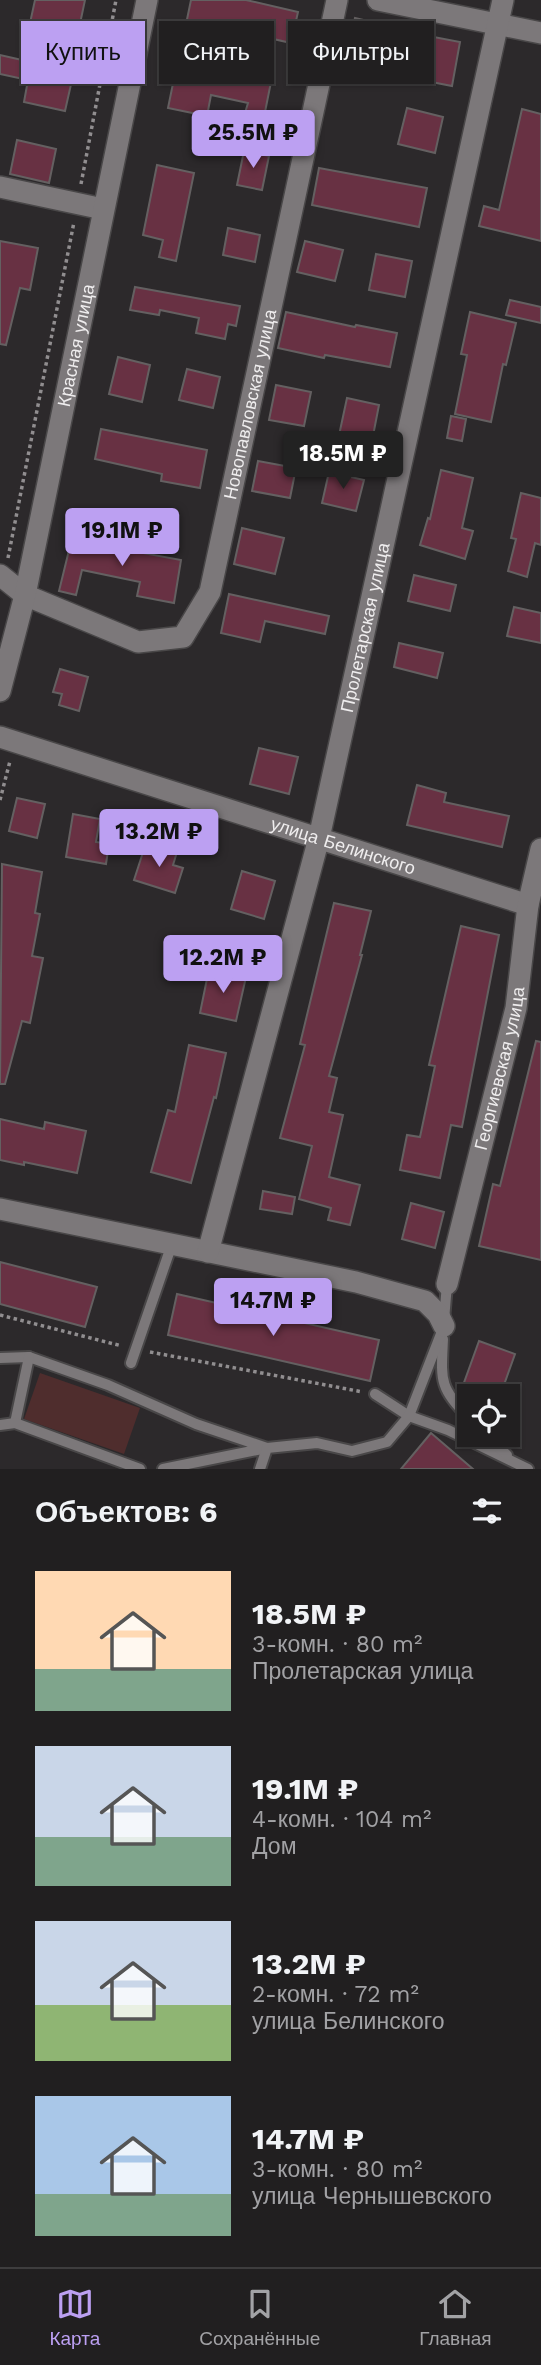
<!DOCTYPE html>
<html lang="ru">
<head>
<meta charset="utf-8">
<style>
  :root { --surface:#211f20; --page:#292729; --text:#f1f3f6; --muted:#a2a2a5; --line:#3e3d3e; --accent:#bca0f2 }
  body { margin:0; font-family:"Work Sans",sans-serif; background:var(--page); color:var(--text); height:100vh; display:flex; flex-direction:column; font-size:26px; white-space:nowrap }
  * { box-sizing:border-box; margin:0 }
  p { font-size:23px; color:var(--muted) }
  .icon { flex:none; width:38px; height:38px; fill:none; stroke:currentColor; stroke-width:2; stroke-linecap:round; stroke-linejoin:round }
  .map { position:relative; height:1469px; overflow:hidden }
  .side { display:flex; flex-direction:column; background:var(--surface); flex:1 }
  .side>* { flex:none }
  .top-card { position:absolute; left:21px; top:21px; width:500px; height:63px; display:flex; gap:14px }
  .tools { position:absolute; left:457px; top:1384px; display:grid; gap:14px }
  .tools a { display:grid; place-items:center; width:63px; height:63px; border-radius:0px; background:var(--surface); box-shadow:0 2px 5px #0004,0 0 0 2px var(--line); font-size:35px }
  .price { position:absolute; translate:-50% -60px; padding:0 16px; border-radius:7px; background:var(--accent); color:#111; font-size:23px; line-height:46px; filter:drop-shadow(0 2px 4px #0008) }
  .price::after { content:''; position:absolute; left:50%; top:42px; width:21px; height:16px; margin-left:-10px; background:inherit; clip-path:polygon(0 0,100% 0,50% 100%) }
  .price.current { background:#222; color:#fff }
  ul { padding:0; list-style:none }
  li { display:flex; align-items:center; gap:21px; height:175px; padding:0 35px }
  li span { display:grid; place-items:center; flex:none; width:196px; height:140px; border-radius:0px; color:#555 }
  li>.icon { margin-inline-start:auto }
  span .icon { width:84px; height:84px; fill:#fffc; stroke-width:1 }
  li b { font-size:30px }
  h2 { display:flex; justify-content:space-between; align-items:center; height:84px; padding:0 35px; font-size:30px }
  .tag { padding:0 24px; border-radius:0px; background:var(--surface); box-shadow:0 2px 5px #0004,0 0 0 2px var(--line); font-size:24px; line-height:63px }
  .tag.current { background:var(--accent); color:#111 }
  .menu { display:flex; justify-content:space-around; align-items:center; height:98px; border-top:2px solid var(--line); background:var(--surface); font-size:19px; color:var(--muted) }
  .menu a { display:grid; justify-items:center; gap:4px }
  .menu .current { color:var(--accent) }
  .map>svg:first-child { display:block }
  .green { fill:#4f2d2d }
  .building { fill:#683143; stroke:#646061; stroke-width:2 }
  .lines { fill:none; stroke-linecap:round; stroke-linejoin:round }
  .lane-casing { stroke:#494748; stroke-width:14 }
  .street-casing { stroke:#494748; stroke-width:24 }
  .path { stroke:#918e90; stroke-width:3.5; stroke-dasharray:3.5 3.5; stroke-linecap:butt }
  .lane { stroke:#7c787a; stroke-width:10 }
  .street { stroke:#7c787a; stroke-width:21 }
  .labels { text-anchor:middle; stroke-width:5; stroke-linejoin:round; paint-order:stroke }
  .street-label { font-size:18px; fill:#efedee; stroke:#221f21 }
</style>
</head>
<body>
<div class="map">
<svg width="541" height="1469" viewBox="0 0 541 1469">
  <rect width="100%" height="100%" fill="#2c292b"/>
  <path class="green" d="M40 1373 140 1408 124 1454 24 1419Z"/>
  <g class="building">
    <path d="M35 0H85L70 71H74L65 111 24 102 28 80 0 74V55L22 60Z"/>
    <path d="M191 0H246L298 12 291 43 229 29 227 43 184 34Z"/>
    <path d="M355 18 393 27 392 29 460 42 452 86 411 78 412 73 346 58Z"/>
    <path d="M177 64 271 82 264 117 245 113 248 103 211 95 207 116 168 108Z"/>
    <path d="M407 108 443 117 435 153 398 144Z"/>
    <path d="M522 109 541 114V241L479 226 484 206 499 210Z"/>
    <path d="M17 140 56 149 49 183 10 174Z"/>
    <path d="M244 151 269 156 262 190 237 185Z"/>
    <path d="M157 165 194 173 176 261 159 257 163 240 143 235Z"/>
    <path d="M319 168 427 188 419 227 312 205Z"/>
    <path d="M228 228 260 235 255 262 223 255Z"/>
    <path d="M0 241 38 248 30 290 20 288 6 345 0 344Z"/>
    <path d="M305 241 343 250 335 281 297 272Z"/>
    <path d="M376 254 412 261 405 297 369 290Z"/>
    <path d="M135 287 240 306 236 326 228 324 225 339 196 333 199 318 160 310 159 315 130 310Z"/>
    <path d="M510 300 541 307V323L506 315Z"/>
    <path d="M286 312 355 327 356 325 397 333 390 367 325 355 324 358 278 348Z"/>
    <path d="M470 312 516 323 506 365 503 364 491 422 455 414 467 355 461 354Z"/>
    <path d="M118 357 150 365 142 402 109 394Z"/>
    <path d="M187 369 220 377 213 408 179 400Z"/>
    <path d="M276 385 311 392 304 426 269 420Z"/>
    <path d="M347 398 379 405 371 446 338 440Z"/>
    <path d="M451 416 466 419 462 441 447 438Z"/>
    <path d="M101 429 207 450 200 488 161 481 162 474 95 459Z"/>
    <path d="M258 461 296 468 290 498 252 491Z"/>
    <path d="M441 470 473 478 462 528 473 531 465 559 420 545 428 518 430 519Z"/>
    <path d="M329 472 364 480 356 511 322 503Z"/>
    <path d="M521 493 541 498V545L535 543 527 577 508 571 516 539 511 538Z"/>
    <path d="M242 528 284 538 275 574 234 564Z"/>
    <path d="M101 537 133 544 132 551 181 560 174 603 137 596 140 582 82 570 76 595 59 591 72 538 99 545Z"/>
    <path d="M414 575 456 585 450 611 408 601Z"/>
    <path d="M229 594 329 616 325 634 265 621 260 642 221 633Z"/>
    <path d="M514 607 541 613V643L507 636Z"/>
    <path d="M399 643 443 653 437 678 394 667Z"/>
    <path d="M60 669 88 677 79 711 59 705 62 694 53 692Z"/>
    <path d="M259 748 298 757 289 794 250 784Z"/>
    <path d="M417 785 446 793 444 802 509 816 502 847 407 825Z"/>
    <path d="M17 798 45 804 37 838 9 831Z"/>
    <path d="M73 814 100 819 96 842 109 844 106 864 66 857Z"/>
    <path d="M146 843 177 852 173 865 183 868 175 893 134 880Z"/>
    <path d="M2 864 42 872 35 913 40 914 32 956 43 958 30 1023 22 1021 5 1084H0Z"/>
    <path d="M242 871 275 881 264 919 231 909Z"/>
    <path d="M334 903 371 911 360 955H362L329 1076 337 1078 329 1112 343 1115 329 1177 360 1185 350 1225 328 1220 331 1208 299 1199 312 1146 280 1138 305 1045 300 1044Z"/>
    <path d="M461 926 499 935 462 1127 451 1125 440 1178 400 1170 407 1135 420 1137 435 1066 429 1065Z"/>
    <path d="M209 969 246 977 236 1021 200 1013Z"/>
    <path d="M536 1041 541 1042V1260L479 1246 493 1184 500 1186Z"/>
    <path d="M189 1045 226 1053 216 1098 214 1097 191 1183 151 1172 168 1110 175 1112Z"/>
    <path d="M0 1119 44 1129 45 1122 86 1131 77 1173 24 1162V1165L0 1160Z"/>
    <path d="M263 1191 295 1197 292 1214 260 1209Z"/>
    <path d="M411 1203 444 1212 435 1248 402 1239Z"/>
    <path d="M0 1262 97 1287 85 1327 0 1304Z"/>
    <path d="M177 1294 379 1340 370 1381 168 1335Z"/>
    <path d="M479 1341 515 1354 500 1396H476L461 1391Z"/>
    <path d="M431 1433 473 1469H401Z"/>
  </g>
  <g class="lines">
    <defs>
      <g id="lane">
        <path d="M444 1320 447 1284"/>
        <path d="M443 1339C441 1381 439 1387 469 1418"/>
        <path d="M0 1358 29 1357 108 1385 196 1424 267 1448 163 1469"/>
        <path d="M131 1363 172 1244"/>
        <path d="M375 1394 409 1416 448 1430 528 1469"/>
        <path d="M15 1423 29 1357"/>
        <path d="M0 1425 15 1423 140 1469"/>
        <path d="M486 1435 507 1455"/>
        <path d="M260 1469 267 1448 317 1443 352 1451 387 1442 409 1416 444 1326"/>
      </g>
      <g id="street">
        <path d="M378 0 541 33"/>
        <path d="M0 187 103 209"/>
        <path id="s1" d="M0 575 25 595 138 642 183 637 210 592 337 0"/>
        <path id="s2" d="M0 691 25 595 147 0"/>
        <path id="s3" d="M0 737 528 905"/>
        <path d="M0 1209 356 1282 425 1301 438 1314 444 1326"/>
        <path id="s4" d="M208 1252 319 838 503 0"/>
        <path id="s5" d="M447 1284 516 1008 528 905 541 849"/>
      </g>
    </defs>
    <use href="#lane" class="lane-casing"/>
    <use href="#street" class="street-casing"/>
    <g class="path">
      <path d="M81 184 116 0"/>
      <path d="M8 558 74 222"/>
      <path d="M0 800 10 761"/>
      <path d="M0 1315 122 1346"/>
      <path d="M150 1352 363 1392"/>
    </g>
    <use href="#lane" class="lane"/>
    <use href="#street" class="street"/>
  </g>
  <g class="labels">
    <g class="street-label">
      <text dy="6" stroke="none"><textPath href="#s2" startOffset="354">Красная улица</textPath></text>
      <text dy="6" stroke="none"><textPath href="#s1" startOffset="444">Новопавловская улица</textPath></text>
      <text dy="6" stroke="none"><textPath href="#s4" startOffset="644">Пролетарская улица</textPath></text>
      <text dy="6" stroke="none"><textPath href="#s3" startOffset="360">улица Белинского</textPath></text>
      <text dy="6" stroke="none"><textPath href="#s5" startOffset="222">Георгиевская улица</textPath></text>
    </g>
  </g>
</svg>
<div class="tools">
<a><svg class="icon" aria-label="locate" viewBox="0 0 24 24"><circle cx="12" cy="12" r="6"/><path d="M12 2v4M12 18v4M2 12h4M18 12h4"/></svg></a>
</div>
<b class="price" style="left:253px;top:170px">25.5M ₽</b>
<b class="price current" style="left:343px;top:491px">18.5M ₽</b>
<b class="price" style="left:122px;top:568px">19.1M ₽</b>
<b class="price" style="left:159px;top:869px">13.2M ₽</b>
<b class="price" style="left:223px;top:995px">12.2M ₽</b>
<b class="price" style="left:273px;top:1338px">14.7M ₽</b>
<div class="top-card">
<a class="tag current">Купить</a>
<a class="tag">Снять</a>
<a class="tag">Фильтры</a>
</div>
</div>
<section class="side">
<h2>Объектов: 6<svg class="icon" aria-label="filters" viewBox="0 0 24 24"><path d="M4 7h16M4 17h16"/><circle cx="9" cy="7" r="2"/><circle cx="15" cy="17" r="2"/></svg></h2>
<ul>
<li><span style="background:linear-gradient(#ffd9b3 70%,#7fa58c 0)"><svg class="icon" aria-label="home" viewBox="0 0 24 24"><path d="M3 11l9-7 9 7M6 9v11h12V9"/></svg></span><div><b>18.5M ₽</b><p>3-комн. · 80 m²</p><p>Пролетарская улица</p></div></li>
<li><span style="background:linear-gradient(#c9d6e8 65%,#7fa58c 0)"><svg class="icon" aria-label="home" viewBox="0 0 24 24"><path d="M3 11l9-7 9 7M6 9v11h12V9"/></svg></span><div><b>19.1M ₽</b><p>4-комн. · 104 m²</p><p>Дом</p></div></li>
<li><span style="background:linear-gradient(#c9d6e8 60%,#8fb573 0)"><svg class="icon" aria-label="home" viewBox="0 0 24 24"><path d="M3 11l9-7 9 7M6 9v11h12V9"/></svg></span><div><b>13.2M ₽</b><p>2-комн. · 72 m²</p><p>улица Белинского</p></div></li>
<li><span style="background:linear-gradient(#a9c7e8 70%,#7fa58c 0)"><svg class="icon" aria-label="home" viewBox="0 0 24 24"><path d="M3 11l9-7 9 7M6 9v11h12V9"/></svg></span><div><b>14.7M ₽</b><p>3-комн. · 80 m²</p><p>улица Чернышевского</p></div></li>
</ul>
</section>
<nav class="menu">
<a class="current"><svg class="icon" aria-label="map" viewBox="0 0 24 24"><path d="M3 6l6-2 6 2 6-2v14l-6 2-6-2-6 2zM9 4v14M15 6v14"/></svg>Карта</a>
<a><svg class="icon" aria-label="saved" viewBox="0 0 24 24"><path d="M7 4h10v16l-5-4-5 4z"/></svg>Сохранённые</a>
<a><svg class="icon" aria-label="home" viewBox="0 0 24 24"><path d="M3 11l9-7 9 7M6 9v11h12V9"/></svg>Главная</a>
</nav>
</body>
</html>
